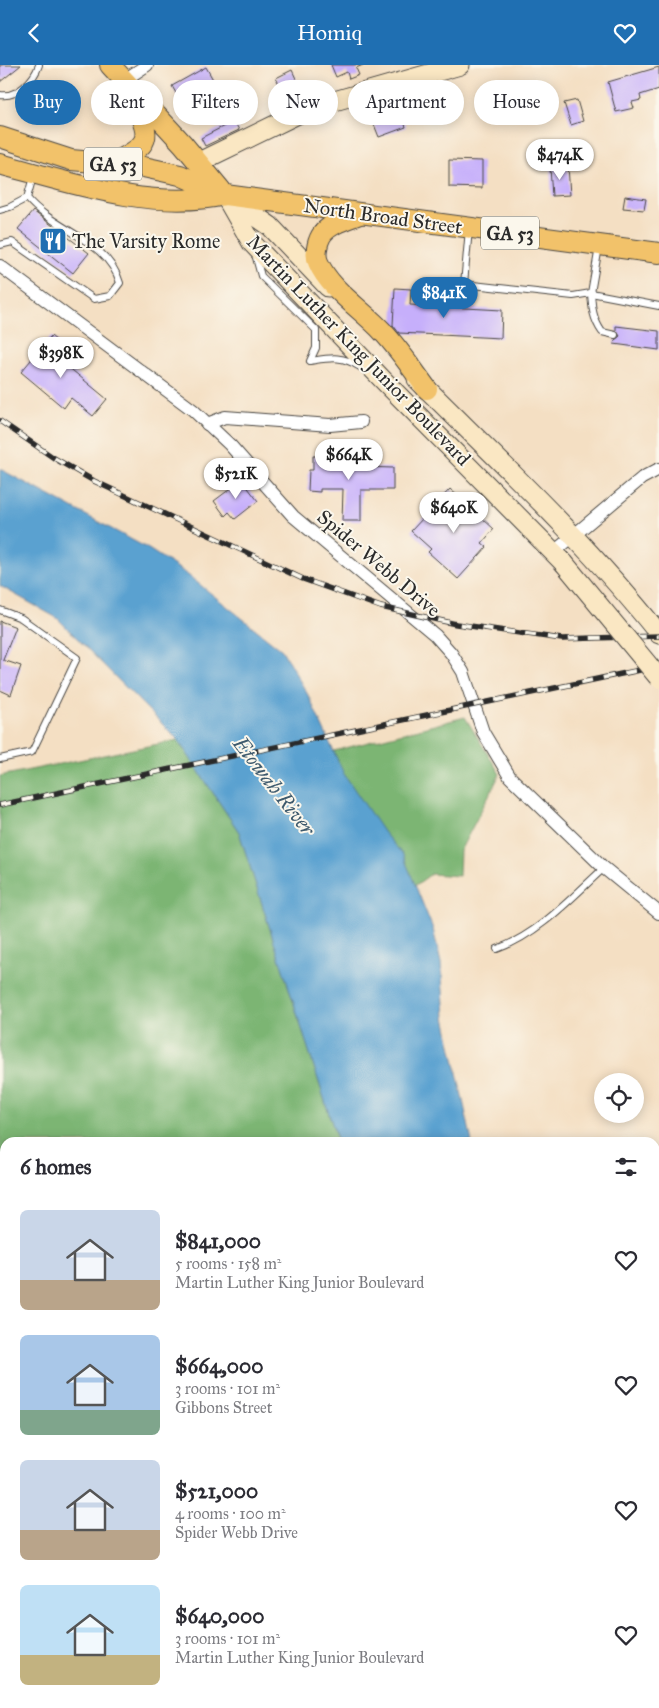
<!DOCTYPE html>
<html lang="en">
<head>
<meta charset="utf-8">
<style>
  :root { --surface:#fff; --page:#f2f2f3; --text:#2b2b33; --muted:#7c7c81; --accent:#1f6fb2 }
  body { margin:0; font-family:"IM FELL Great Primer",serif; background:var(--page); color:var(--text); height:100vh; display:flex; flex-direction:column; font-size:19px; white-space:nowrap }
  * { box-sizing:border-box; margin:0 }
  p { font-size:16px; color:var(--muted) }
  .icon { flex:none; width:28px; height:28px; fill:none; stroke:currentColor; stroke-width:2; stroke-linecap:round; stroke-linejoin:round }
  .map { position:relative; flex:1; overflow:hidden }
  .side { position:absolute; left:0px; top:1072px; width:660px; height:571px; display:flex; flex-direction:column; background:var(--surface); border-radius:15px 15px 0 0; box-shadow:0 2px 12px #0003 }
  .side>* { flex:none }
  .hud { position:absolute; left:15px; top:15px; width:630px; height:45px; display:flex; gap:10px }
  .fabs { position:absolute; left:594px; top:1008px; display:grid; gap:10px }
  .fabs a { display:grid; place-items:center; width:50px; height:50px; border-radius:50%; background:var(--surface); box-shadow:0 2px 12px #0003; font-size:25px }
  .price { position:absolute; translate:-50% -42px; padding:0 11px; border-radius:18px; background:#fff; color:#222; font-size:16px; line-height:32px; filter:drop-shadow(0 1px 2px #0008) }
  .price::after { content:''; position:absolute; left:50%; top:30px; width:15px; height:11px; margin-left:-8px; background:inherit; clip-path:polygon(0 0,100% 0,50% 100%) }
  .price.selected { background:var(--accent); color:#fff }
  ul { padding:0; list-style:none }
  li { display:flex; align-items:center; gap:15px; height:125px; padding:0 20px }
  li span { display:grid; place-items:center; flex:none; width:140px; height:100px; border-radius:8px; color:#555 }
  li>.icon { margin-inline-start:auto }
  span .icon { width:60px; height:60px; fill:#fffc; stroke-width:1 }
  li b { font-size:21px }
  h2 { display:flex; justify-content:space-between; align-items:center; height:60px; padding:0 20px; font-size:21px }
  .chip { padding:0 18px; border-radius:22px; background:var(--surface); box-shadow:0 2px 12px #0003; font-size:18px; line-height:45px }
  .chip.selected { background:var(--accent); color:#fff }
  header { display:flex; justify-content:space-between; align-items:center; height:65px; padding:0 20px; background:var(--accent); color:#fff; font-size:22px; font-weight:600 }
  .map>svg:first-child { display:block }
  .forest { fill:#7cb573; stroke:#54704f }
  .water { fill:#5aa1d0; stroke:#42667e }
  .building { fill:#c6affb }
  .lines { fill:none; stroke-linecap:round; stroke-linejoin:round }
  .lane-casing { stroke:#494642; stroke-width:8 }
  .street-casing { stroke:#494642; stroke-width:14 }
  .secondary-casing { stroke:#494642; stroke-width:21 }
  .primary-casing { stroke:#494642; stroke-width:22 }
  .lane { stroke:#fff; stroke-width:6 }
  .street { stroke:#fff; stroke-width:12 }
  .secondary { stroke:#fae7c3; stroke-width:19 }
  .primary { stroke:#f2c26a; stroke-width:20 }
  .rail-casing { stroke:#2b2b2b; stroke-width:5.5 }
  .rail { stroke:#fbf7ec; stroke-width:4; stroke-dasharray:11; stroke-linecap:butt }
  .secondary-bridge-casing { stroke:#494642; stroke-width:21; stroke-linecap:butt }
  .secondary-bridge { stroke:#fae7c3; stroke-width:19 }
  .labels { text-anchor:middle; stroke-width:4; stroke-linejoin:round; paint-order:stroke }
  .shield { fill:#fbf7ec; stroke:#696865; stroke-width:1 }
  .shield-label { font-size:19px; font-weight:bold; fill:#2b2b2b }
  .street-label { font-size:20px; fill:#2b2b2b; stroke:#fbf7ec }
  .poi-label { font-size:20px; fill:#2b2b2b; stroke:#fbf7ec; text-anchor:start }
  .water-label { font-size:21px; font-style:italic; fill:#3e5a6d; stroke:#fbf7ec }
</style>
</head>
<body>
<header><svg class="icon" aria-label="back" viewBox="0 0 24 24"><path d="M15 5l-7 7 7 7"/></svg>Homiq<svg class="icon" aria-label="heart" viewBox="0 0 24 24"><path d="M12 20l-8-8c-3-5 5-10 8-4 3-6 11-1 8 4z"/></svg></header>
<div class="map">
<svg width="659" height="1643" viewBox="0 0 659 1643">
  <rect width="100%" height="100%" fill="#fbf7ec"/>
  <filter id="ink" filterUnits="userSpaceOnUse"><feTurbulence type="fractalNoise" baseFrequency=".02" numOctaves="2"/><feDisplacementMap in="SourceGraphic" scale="10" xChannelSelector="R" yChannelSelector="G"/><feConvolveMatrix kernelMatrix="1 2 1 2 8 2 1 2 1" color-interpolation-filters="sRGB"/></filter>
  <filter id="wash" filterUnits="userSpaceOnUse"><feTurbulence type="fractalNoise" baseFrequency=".0096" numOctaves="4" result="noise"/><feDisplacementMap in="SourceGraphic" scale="20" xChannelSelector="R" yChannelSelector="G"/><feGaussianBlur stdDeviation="1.12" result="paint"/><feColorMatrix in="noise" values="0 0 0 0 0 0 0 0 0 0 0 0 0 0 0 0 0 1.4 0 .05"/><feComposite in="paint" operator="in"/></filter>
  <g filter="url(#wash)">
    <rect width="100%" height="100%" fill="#f4dfc3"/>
    <g class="forest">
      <path d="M465 652 500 709 460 786 459 811 431 809 409 825 330 687Z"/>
      <path d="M178 675 239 767 338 1077 5 1078V1491L0 1480V711Z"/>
      <path d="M31 1639H498L500 1643H30Z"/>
    </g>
    <g class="water">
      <path d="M0 404 147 483 184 507 282 585 308 630 344 709 384 768 403 790 433 864 441 898 445 952 472 1077H338L239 767 178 675 57 553 0 521Z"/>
      <path d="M499 1639H618L619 1643H500Z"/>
    </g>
    <g id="blocks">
      <g class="building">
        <path d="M0 0H21L0 17Z"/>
        <path d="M331 0H363L356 3 359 10 349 14 347 7 336 12Z"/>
        <path d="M206 2 216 20 182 39 172 21Z"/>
        <path d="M659 2V24L640 30 641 35 632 37 634 43 616 47 608 17Z"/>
        <path d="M292 5 304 31 289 39 276 13Z"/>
        <path d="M74 27 80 35 63 50 57 42Z"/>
        <path d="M577 35 583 56 571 60 564 38Z"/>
        <path d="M398 42 406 62 379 72 371 52Z"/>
        <path d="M234 56 239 65 205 81 201 73Z"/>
        <path d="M449 95 482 96V123L449 122Z"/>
        <path d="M568 101 570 130 552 131 550 103Z"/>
        <path d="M625 131 646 134 644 145 623 143Z"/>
        <path d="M33 146 89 188 73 208 18 164Z"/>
        <path d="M395 223 411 224 410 240 502 245 501 273 399 268 393 260Z"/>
        <path d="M616 261 659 266V285L614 279 615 275 620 271 616 265Z"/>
        <path d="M51 271 69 286 61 296 107 334 93 351 71 333 64 343 21 307Z"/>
        <path d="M313 391H363L362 402 393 403V425H361V456H342L343 424H320V427L308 426 309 405H313Z"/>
        <path d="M242 415 258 436 235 454 229 447 225 451 214 436Z"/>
        <path d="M450 424 494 464 482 478 487 482 458 514 428 487 431 484 411 466Z"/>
        <path d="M0 556 16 562 3 595 21 601 11 630 0 625Z"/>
      </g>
    </g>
  </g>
  <g filter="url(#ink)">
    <use href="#blocks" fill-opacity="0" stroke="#494642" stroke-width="1"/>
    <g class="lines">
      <defs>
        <g id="lane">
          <path d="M0 30C17 33 34 15 39 0"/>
          <path d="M0 145 10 142 27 133"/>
          <path d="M469 164 464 219 573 231 591 228 599 182"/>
          <path d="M0 180 12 177 94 234 110 231 120 218C108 175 53 165 27 133L33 112"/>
          <path d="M255 189 261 211 316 265V283L310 296C330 293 342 290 360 302"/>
          <path d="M615 270 602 267C593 254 592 243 591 228L659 241"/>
          <path d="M0 545 21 553 77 593 32 687 0 694"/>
          <path d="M497 884C539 869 572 832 604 803"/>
        </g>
        <g id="street">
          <path d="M123 16 147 0"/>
          <path d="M0 201 193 345 230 380 293 451 435 570 451 588 463 607 483 667 510 712 604 803 659 848"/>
          <path d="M207 359 225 352 330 360 361 357"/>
          <path d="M554 487 642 413 659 404"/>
        </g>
        <g id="secondary">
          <path d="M199 97 310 43 460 0"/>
          <path d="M225 130 270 161 328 222"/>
          <path d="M228 136 252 178 385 317 564 498"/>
          <path d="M417 314C500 397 586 477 659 569"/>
        </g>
        <g id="primary">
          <path d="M110 0 183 79 221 125"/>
          <path d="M0 72 71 95 139 101 180 110 225 130"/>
          <path d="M0 99C71 118 152 146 225 130L659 188"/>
          <path d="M112 99C151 79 153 74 133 36"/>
          <path d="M360 149C347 154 328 159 321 171 317 178 315 190 318 197 329 224 364 246 383 267 399 284 413 305 427 324"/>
        </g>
      </defs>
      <use href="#lane" class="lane-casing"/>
      <use href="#street" class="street-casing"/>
      <use href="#secondary" class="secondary-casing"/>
      <use href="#primary" class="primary-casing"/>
      <use href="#lane" class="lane"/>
      <use href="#street" class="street"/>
      <use href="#secondary" class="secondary"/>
      <use href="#primary" class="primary"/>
      <defs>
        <g id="rail">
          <path d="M0 356 54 393 94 416 303 514 381 542 456 559 562 574 659 571"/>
          <path d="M0 740 659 601"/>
        </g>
      </defs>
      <use href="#rail" class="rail-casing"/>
      <use href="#rail" class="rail"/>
      <defs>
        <path id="secondary-bridge" d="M564 498 659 613"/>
      </defs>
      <use href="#secondary-bridge" class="secondary-bridge-casing"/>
      <use href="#secondary-bridge" class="secondary-bridge"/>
    </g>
  </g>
  <defs>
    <symbol id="restaurant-square" viewBox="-11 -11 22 22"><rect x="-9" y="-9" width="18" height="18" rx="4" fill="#1f6fb2" stroke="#fbf7ec"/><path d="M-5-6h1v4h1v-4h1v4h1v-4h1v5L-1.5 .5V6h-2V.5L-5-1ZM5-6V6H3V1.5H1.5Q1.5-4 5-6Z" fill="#fff"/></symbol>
  </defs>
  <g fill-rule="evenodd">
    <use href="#restaurant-square" x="37" y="160" width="32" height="32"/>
  </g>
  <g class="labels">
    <g class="shield">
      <rect x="84" y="82.5" width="58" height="33" rx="4"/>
      <rect x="481" y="151.5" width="58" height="33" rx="4"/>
    </g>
    <g class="shield-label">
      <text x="113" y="106">GA 53</text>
      <text x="510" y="175">GA 53</text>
    </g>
    <g class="street-label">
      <text transform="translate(383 151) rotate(8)" y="7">North Broad Street</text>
      <text transform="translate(359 285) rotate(46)" y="7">Martin Luther King Junior Boulevard</text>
      <text transform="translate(379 498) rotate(40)" y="7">Spider Webb Drive</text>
    </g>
    <g class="poi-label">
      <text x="72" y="183">The Varsity Rome</text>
    </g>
    <g class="water-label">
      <text transform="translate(274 721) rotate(52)" y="7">Etowah River</text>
    </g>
  </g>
</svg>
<div class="fabs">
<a><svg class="icon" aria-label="locate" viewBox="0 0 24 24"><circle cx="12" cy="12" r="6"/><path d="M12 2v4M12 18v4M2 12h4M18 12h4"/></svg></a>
</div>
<b class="price" style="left:560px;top:116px">$474K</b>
<b class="price selected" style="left:444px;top:254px">$841K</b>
<b class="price" style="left:61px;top:314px">$398K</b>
<b class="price" style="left:349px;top:416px">$664K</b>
<b class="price" style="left:236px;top:435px">$521K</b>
<b class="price" style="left:454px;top:469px">$640K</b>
<div class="hud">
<a class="chip selected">Buy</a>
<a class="chip">Rent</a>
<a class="chip">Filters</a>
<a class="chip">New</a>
<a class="chip">Apartment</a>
<a class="chip">House</a>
</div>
<section class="side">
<h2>6 homes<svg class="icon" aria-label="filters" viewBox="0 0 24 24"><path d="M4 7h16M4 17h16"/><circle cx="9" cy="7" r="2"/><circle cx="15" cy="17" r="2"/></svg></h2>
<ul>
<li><span style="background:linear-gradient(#c9d6e8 70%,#b9a48a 0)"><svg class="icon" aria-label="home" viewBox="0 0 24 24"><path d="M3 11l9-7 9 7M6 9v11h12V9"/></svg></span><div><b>$841,000</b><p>5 rooms · 158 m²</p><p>Martin Luther King Junior Boulevard</p></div><svg class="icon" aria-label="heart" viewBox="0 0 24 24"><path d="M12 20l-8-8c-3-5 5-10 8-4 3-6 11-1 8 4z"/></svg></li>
<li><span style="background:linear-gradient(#a9c7e8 75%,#7fa58c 0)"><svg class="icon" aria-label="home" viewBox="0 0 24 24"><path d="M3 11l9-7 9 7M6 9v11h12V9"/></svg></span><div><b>$664,000</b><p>3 rooms · 101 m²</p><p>Gibbons Street</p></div><svg class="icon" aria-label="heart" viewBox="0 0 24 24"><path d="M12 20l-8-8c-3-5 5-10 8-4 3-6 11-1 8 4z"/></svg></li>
<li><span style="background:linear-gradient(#c9d6e8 70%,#b9a48a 0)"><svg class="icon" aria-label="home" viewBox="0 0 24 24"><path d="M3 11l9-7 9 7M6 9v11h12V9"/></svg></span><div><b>$521,000</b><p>4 rooms · 100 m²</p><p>Spider Webb Drive</p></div><svg class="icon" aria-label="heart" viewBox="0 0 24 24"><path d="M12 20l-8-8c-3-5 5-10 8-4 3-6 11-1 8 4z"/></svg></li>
<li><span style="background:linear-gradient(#bfe0f5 70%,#c2b280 0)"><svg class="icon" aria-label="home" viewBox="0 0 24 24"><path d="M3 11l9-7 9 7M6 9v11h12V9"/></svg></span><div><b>$640,000</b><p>3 rooms · 101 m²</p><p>Martin Luther King Junior Boulevard</p></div><svg class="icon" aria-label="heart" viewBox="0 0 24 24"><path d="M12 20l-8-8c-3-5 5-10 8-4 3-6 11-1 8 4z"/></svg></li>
</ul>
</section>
</div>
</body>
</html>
